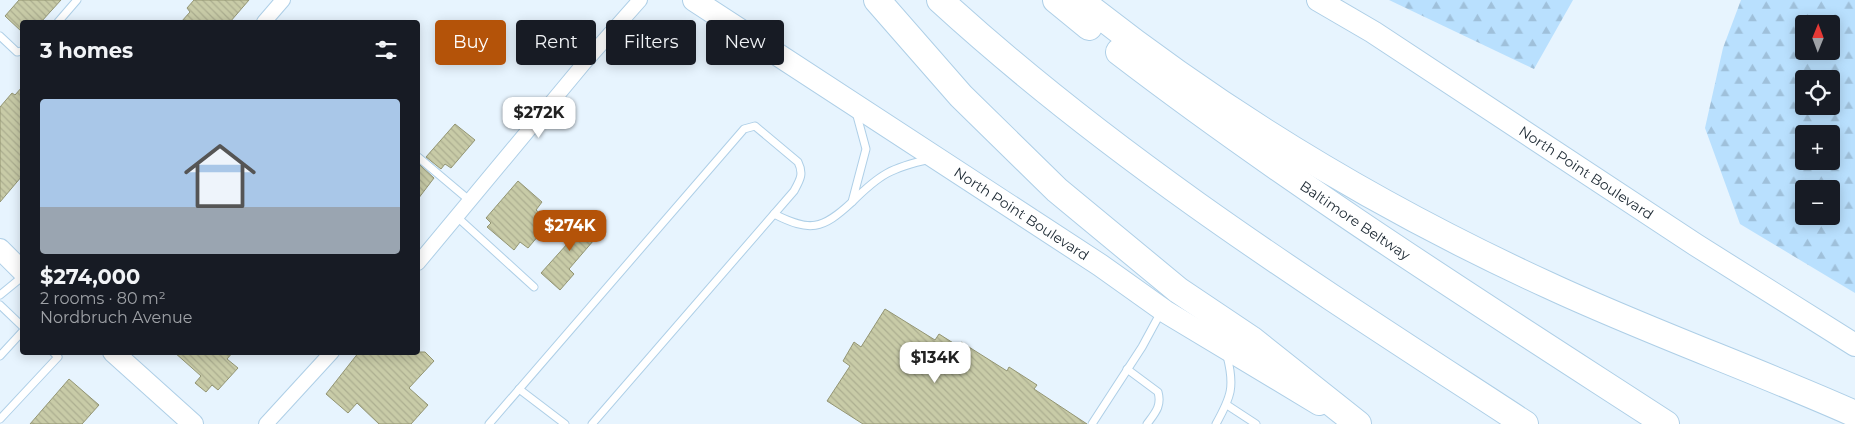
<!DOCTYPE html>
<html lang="en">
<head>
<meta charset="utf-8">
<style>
  :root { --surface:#171b24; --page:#242831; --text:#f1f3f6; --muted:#9ea1a6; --accent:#b45309 }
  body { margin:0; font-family:Montserrat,sans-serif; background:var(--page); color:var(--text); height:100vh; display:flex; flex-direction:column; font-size:19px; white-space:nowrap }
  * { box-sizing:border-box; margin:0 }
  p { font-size:16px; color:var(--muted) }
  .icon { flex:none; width:28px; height:28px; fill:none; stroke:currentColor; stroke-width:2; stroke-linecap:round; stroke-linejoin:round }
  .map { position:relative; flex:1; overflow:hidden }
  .panel { position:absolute; left:20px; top:20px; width:400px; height:335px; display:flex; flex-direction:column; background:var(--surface); border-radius:5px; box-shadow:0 2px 12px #0003 }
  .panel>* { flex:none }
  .banner { position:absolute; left:435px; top:20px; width:475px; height:45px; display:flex; gap:10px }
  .needle { width:32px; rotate:1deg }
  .tools { position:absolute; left:1795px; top:15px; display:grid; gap:10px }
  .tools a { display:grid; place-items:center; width:45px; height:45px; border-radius:5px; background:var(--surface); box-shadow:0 2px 12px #0003; font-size:25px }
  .price { position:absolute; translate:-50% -42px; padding:0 11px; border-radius:10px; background:#fff; color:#222; font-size:16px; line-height:32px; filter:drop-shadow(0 1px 2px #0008) }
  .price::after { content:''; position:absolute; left:50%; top:30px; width:15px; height:11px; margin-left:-8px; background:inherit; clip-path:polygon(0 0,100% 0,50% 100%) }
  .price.on { background:var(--accent); color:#fff }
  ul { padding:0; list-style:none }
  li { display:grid; align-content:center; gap:10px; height:265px; padding:0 20px }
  li span { display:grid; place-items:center; height:155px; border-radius:5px; color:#555 }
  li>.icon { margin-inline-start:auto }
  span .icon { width:90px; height:90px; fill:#fffc; stroke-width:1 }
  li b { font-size:21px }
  h2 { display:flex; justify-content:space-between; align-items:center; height:60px; padding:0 20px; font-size:21px }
  .tag { padding:0 18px; border-radius:5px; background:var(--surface); box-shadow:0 2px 12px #0003; font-size:18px; line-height:45px }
  .tag.on { background:var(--accent); color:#fff }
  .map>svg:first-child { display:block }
  .forest { fill:url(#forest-firs); fill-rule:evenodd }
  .building { fill:url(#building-back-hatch); stroke:#939573 }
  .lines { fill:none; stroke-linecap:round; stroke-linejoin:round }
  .lane-casing { stroke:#aecfe7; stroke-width:9 }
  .street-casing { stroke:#aecfe7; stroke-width:16 }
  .secondary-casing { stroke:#aecfe7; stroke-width:22 }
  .primary-casing { stroke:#aecfe7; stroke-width:24 }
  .highway-casing { stroke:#aecfe7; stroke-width:28 }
  .lane { stroke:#fff; stroke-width:7 }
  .street { stroke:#fff; stroke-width:14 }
  .secondary { stroke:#fff; stroke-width:20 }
  .primary { stroke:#fff; stroke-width:22 }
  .highway { stroke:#fff; stroke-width:26 }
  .labels { text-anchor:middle; stroke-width:4; stroke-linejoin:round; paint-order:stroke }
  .street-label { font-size:14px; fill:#202c36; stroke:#e7f4fe }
</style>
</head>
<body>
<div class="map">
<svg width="1855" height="424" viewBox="0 0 1855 424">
  <defs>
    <pattern id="forest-firs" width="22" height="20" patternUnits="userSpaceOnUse" patternTransform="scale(1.25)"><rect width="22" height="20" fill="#b9e0fe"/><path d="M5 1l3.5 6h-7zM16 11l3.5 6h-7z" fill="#9fc0da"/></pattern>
    <pattern id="building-back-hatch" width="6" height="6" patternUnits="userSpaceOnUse" patternTransform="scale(1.25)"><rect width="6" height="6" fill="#c8cba7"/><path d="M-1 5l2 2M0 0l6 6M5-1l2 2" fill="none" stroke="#acae90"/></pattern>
  </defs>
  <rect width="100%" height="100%" fill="#e7f4fe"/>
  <g class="forest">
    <path d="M1389 0H1573L1534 69Z"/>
    <path d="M1741 0H1855V293L1740 224 1705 128 1723 48ZM1804 24H1831V51H1804ZM1804 79H1831V106H1804ZM1804 134H1831V161H1804ZM1804 189H1831V216H1804Z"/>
  </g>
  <g class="building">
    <path d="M19 0H61L41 22H22V32L5 16Z"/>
    <path d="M194 0H249L230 22H181L190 12 187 8Z"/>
    <path d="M22 87V176L0 202V107L12 93 15 95Z"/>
    <path d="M455 124 475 140 451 168 445 164 441 169 426 157Z"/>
    <path d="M420 165 434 178 418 199V168Z"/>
    <path d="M518 181 542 202 536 210 550 222 528 248 520 242 514 250 487 227 491 223 486 218Z"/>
    <path d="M569 219 579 228 586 220 600 233 569 269 574 274 560 290 541 273 568 243 556 233Z"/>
    <path d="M885 309 935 340 939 334 958 346 961 342 1007 371 1009 367 1037 385 1034 389 1087 424H863L827 401 850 366 843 361 854 342 861 347Z"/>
    <path d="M174 352H233L227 359 238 368 218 390 212 385 206 392 195 383 201 376Z"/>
    <path d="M359 352H425L434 361 409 388 428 405 411 424H379L357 403 348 413 326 394Z"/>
    <path d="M69 379 99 405 82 424H30Z"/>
  </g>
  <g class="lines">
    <defs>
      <g id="lane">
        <path d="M58 22 77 0"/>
        <path d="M0 36 17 52 22 51"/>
        <path d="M856 112 866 149 852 202C880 174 891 168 930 159"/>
        <path d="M418 157 469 200"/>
        <path d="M774 214C810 232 822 230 852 202"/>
        <path d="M456 216 534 287"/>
        <path d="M0 295 22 277"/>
        <path d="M0 305 22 326"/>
        <path d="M0 356 22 332"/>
        <path d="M1127 369 1158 392C1162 406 1155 413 1147 424"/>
        <path d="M519 389 565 424"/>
        <path d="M1227 405 1256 424"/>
        <path d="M0 419 58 357 53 352"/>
        <path d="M489 424 744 129 755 126 798 162C804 174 800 180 794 191L592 424"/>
        <path d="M1092 424 1142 347 1161 312"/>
        <path d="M1216 424C1231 397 1235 387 1227 356"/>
      </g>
      <g id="street">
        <path d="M264 22 283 0"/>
        <path d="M418 263 585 62 640 0"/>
        <path d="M266 424 332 352"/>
      </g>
      <g id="secondary">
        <path d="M0 249 22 271"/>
        <path d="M113 352 193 424"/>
      </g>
      <g id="primary">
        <path id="s1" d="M694 0 1100 265 1166 312 1319 404"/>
        <path id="s2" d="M1318 0 1373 32 1696 245 1855 345"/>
      </g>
      <g id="highway">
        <path d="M877 0 961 96 1057 190 1178 290 1251 339 1358 424"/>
        <path d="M940 0C1119 164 1323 292 1525 424"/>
        <path d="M1056 0 1089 27"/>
        <path d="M1080 0C1223 114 1382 209 1548 285 1649 332 1754 369 1855 414"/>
        <path id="s3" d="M1119 52C1294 186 1481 304 1666 424"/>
      </g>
    </defs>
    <use href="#lane" class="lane-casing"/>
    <use href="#street" class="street-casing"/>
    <use href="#secondary" class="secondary-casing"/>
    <use href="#primary" class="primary-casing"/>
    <use href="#highway" class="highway-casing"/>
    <use href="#lane" class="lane"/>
    <use href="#street" class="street"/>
    <use href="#secondary" class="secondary"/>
    <use href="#primary" class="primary"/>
    <use href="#highway" class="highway"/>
  </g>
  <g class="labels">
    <g class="street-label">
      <text dy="5" stroke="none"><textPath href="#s2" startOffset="319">North Point Boulevard</textPath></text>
      <text dy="5" stroke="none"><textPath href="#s1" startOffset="391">North Point Boulevard</textPath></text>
      <text dy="5" stroke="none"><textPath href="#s3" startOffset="290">Baltimore Beltway</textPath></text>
    </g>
  </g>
</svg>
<div class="tools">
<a><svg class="needle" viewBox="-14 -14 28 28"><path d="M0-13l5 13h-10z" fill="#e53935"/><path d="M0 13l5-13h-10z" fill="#9ea1a6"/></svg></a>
<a><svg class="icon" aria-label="locate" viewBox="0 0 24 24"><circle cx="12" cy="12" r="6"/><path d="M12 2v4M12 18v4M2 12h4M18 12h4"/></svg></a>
<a>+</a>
<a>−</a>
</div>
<b class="price" style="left:539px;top:139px">$272K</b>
<b class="price on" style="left:570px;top:252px">$274K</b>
<b class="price" style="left:935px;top:384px">$134K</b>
<div class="banner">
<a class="tag on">Buy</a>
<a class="tag">Rent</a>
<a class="tag">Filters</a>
<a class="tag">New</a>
</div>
<section class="panel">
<h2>3 homes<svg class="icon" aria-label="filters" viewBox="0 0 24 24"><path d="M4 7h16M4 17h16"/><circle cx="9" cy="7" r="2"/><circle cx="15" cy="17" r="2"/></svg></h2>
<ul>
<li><span style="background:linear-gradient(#a9c7e8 70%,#9aa5b1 0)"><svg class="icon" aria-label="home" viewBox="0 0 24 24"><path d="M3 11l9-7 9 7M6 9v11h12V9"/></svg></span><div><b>$274,000</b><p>2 rooms · 80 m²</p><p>Nordbruch Avenue</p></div></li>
</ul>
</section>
</div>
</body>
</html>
